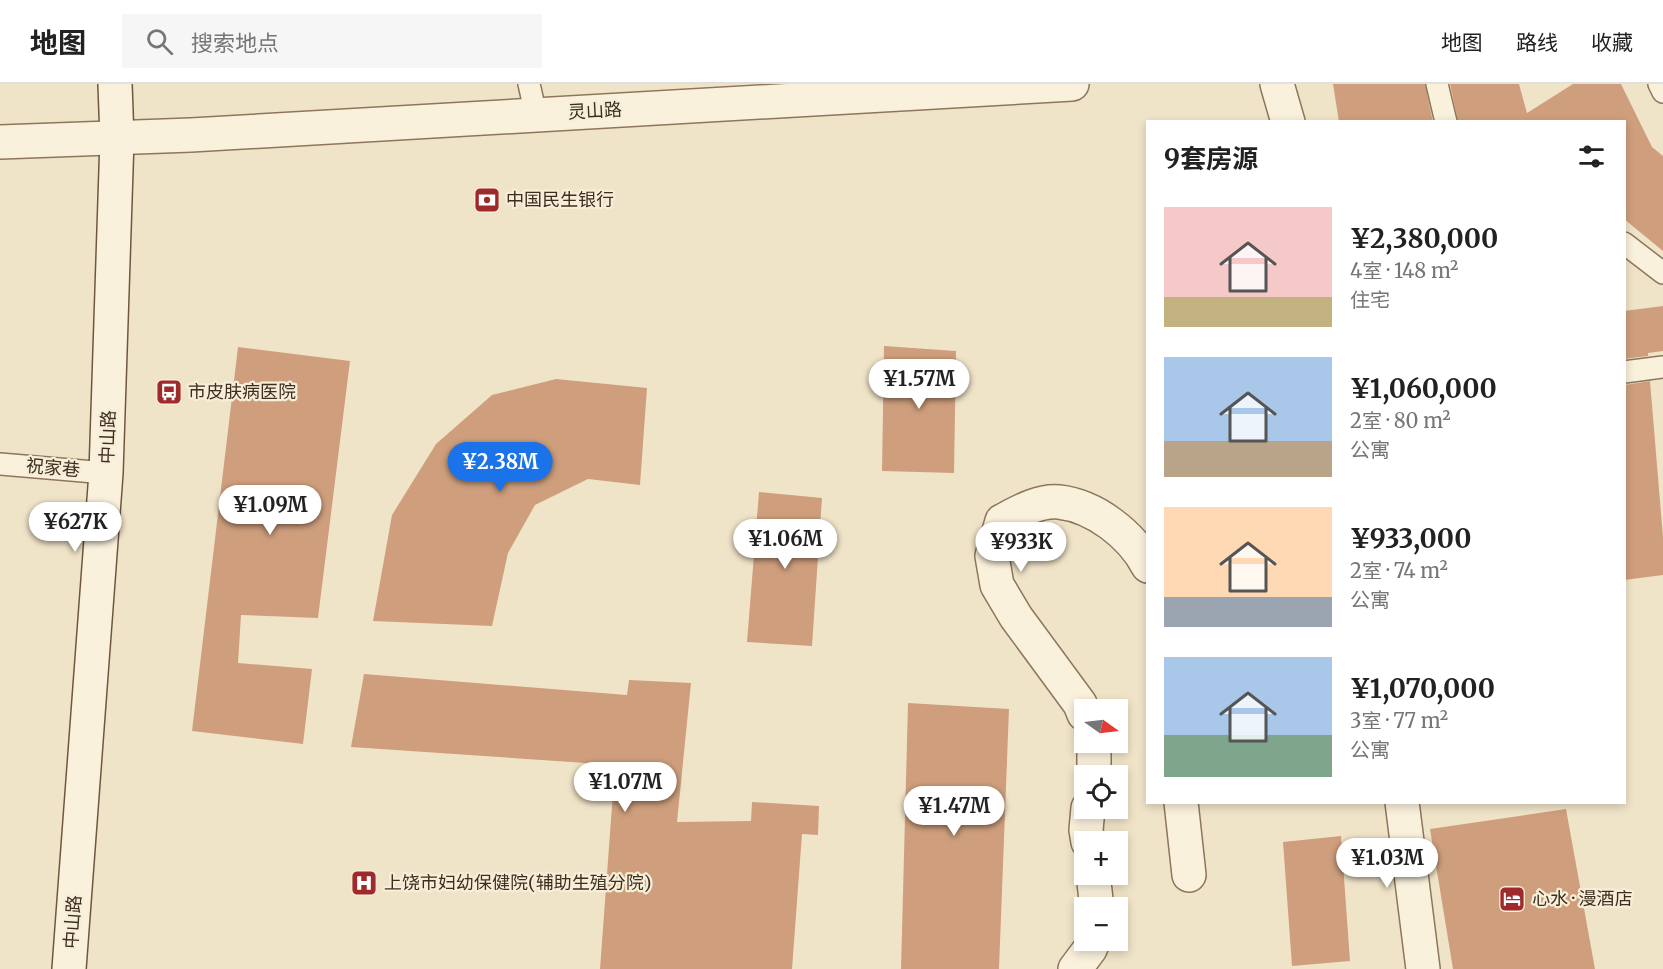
<!DOCTYPE html>
<html lang="zh">
<head>
<meta charset="utf-8">
<style>
  :root { --surface:#fff; --page:#f6f6f6; --text:#222; --muted:#767676; --line:#e0e0e0; --accent:#1a73e8 }
  body { margin:0; font-family:Merriweather,"Noto Sans SC",serif; background:var(--page); color:var(--text); height:100vh; display:flex; flex-direction:column; font-size:22px; white-space:nowrap }
  * { box-sizing:border-box; margin:0 }
  p { font-size:20px; color:var(--muted) }
  .icon { flex:none; width:33px; height:33px; fill:none; stroke:currentColor; stroke-width:2; stroke-linecap:round; stroke-linejoin:round }
  .map { position:relative; flex:1; overflow:hidden }
  .side { position:absolute; left:1146px; top:36px; width:480px; height:684px; display:flex; flex-direction:column; background:var(--surface); border-radius:0px; box-shadow:0 3px 9px #0003 }
  .side>* { flex:none }
  .needle { width:39px; rotate:104deg }
  .fabs { position:absolute; left:1074px; top:615px; display:grid; gap:12px }
  .fabs a { display:grid; place-items:center; width:54px; height:54px; border-radius:0px; background:var(--surface); box-shadow:0 3px 9px #0003; font-size:30px }
  .price { position:absolute; translate:-50% -51px; padding:0 14px; border-radius:21px; background:#fff; color:#222; font-size:20px; line-height:39px; filter:drop-shadow(0 2px 3px #0008) }
  .price::after { content:''; position:absolute; left:50%; top:36px; width:18px; height:14px; margin-left:-9px; background:inherit; clip-path:polygon(0 0,100% 0,50% 100%) }
  .price.selected { background:var(--accent); color:#fff }
  ul { padding:0; list-style:none }
  li { display:flex; align-items:center; gap:18px; height:150px; padding:0 18px }
  li span { display:grid; place-items:center; flex:none; width:168px; height:120px; border-radius:0px; color:#555 }
  li>.icon { margin-inline-start:auto }
  span .icon { width:72px; height:72px; fill:#fffc; stroke-width:1 }
  li b { font-size:26px }
  h2 { display:flex; justify-content:space-between; align-items:center; height:72px; padding:0 18px; font-size:26px }
  header { display:flex; align-items:center; gap:36px; box-sizing:border-box; height:84px; padding:0 30px; background:var(--surface); border-bottom:2px solid var(--line) }
  header strong { font-size:28px }
  nav { display:flex; gap:33px; margin-inline-start:auto; font-size:21px }
  .search { width:420px; height:54px; background:var(--page); display:flex; align-items:center; gap:15px; box-sizing:border-box; padding:0 21px; border-radius:0px; color:var(--muted); font-size:22px }
  .map>svg:first-child { display:block }
  .building { fill:#cf9f7d }
  .lines { fill:none; stroke-linecap:round; stroke-linejoin:round }
  .lane-casing { stroke:#8d765c; stroke-width:24 }
  .street-casing { stroke:#8d765c; stroke-width:36 }
  .secondary-casing { stroke:#6f573f; stroke-width:36 }
  .lane { stroke:#faf1dc; stroke-width:21 }
  .street { stroke:#faf1dc; stroke-width:33 }
  .secondary { stroke:#faf1dc; stroke-width:33 }
  .labels { text-anchor:middle; stroke-width:4.5; stroke-linejoin:round; paint-order:stroke }
  .street-label { font-size:18px; fill:#3d2e20; stroke:#f7eed8 }
  .poi-label { font-size:18px; fill:#3d2e20; stroke:#f7eed8; text-anchor:start }
</style>
</head>
<body>
<header>
<strong>地图</strong>
<div class="search"><svg class="icon" aria-label="search" viewBox="0 0 24 24"><circle cx="10" cy="10" r="6"/><path d="M15 15l6 6"/></svg>搜索地点</div>
<nav><a>地图</a><a>路线</a><a>收藏</a></nav>
</header>
<div class="map">
<svg width="1663" height="885" viewBox="0 0 1663 885">
  <rect width="100%" height="100%" fill="#f0e4c8"/>
  <g class="building">
    <path d="M1333 0H1425L1433 38H1339Z"/>
    <path d="M1450 0H1519L1527 29 1573 0H1621L1652 63 1663 72V167L1624 135V38H1458Z"/>
    <path d="M1663 222V267L1648 269V272L1624 275V227Z"/>
    <path d="M884 262 956 267 954 389 882 387Z"/>
    <path d="M238 263 350 277 318 534 241 531 238 579 312 585 303 660 192 647Z"/>
    <path d="M556 295 647 304 640 401 588 395 535 421 508 469 492 542 373 537 392 431 436 360 492 311Z"/>
    <path d="M1650 297 1663 453V491L1624 496V301Z"/>
    <path d="M759 408 822 414 812 562 747 558Z"/>
    <path d="M364 590 627 611 629 596 691 599 677 738 751 737 752 718 819 722 818 751 802 750 792 885H600L615 681 351 663Z"/>
    <path d="M908 619 1009 625 999 885H901Z"/>
    <path d="M1566 725 1595 885H1453L1430 745Z"/>
    <path d="M1341 752 1350 877 1292 882 1283 758Z"/>
  </g>
  <g class="lines">
    <defs>
      <g id="lane">
        <path d="M529 0 536 31"/>
        <path d="M1437 0 1446 38"/>
        <path d="M1659 0 1663 8"/>
        <path d="M1624 159 1663 189"/>
        <path d="M1624 288 1663 283"/>
        <path d="M0 380 106 389"/>
      </g>
      <g id="street">
        <path d="M1277 0 1288 38"/>
        <path d="M0 58 191 51 1072 0"/>
        <path d="M1084 630 1080 620 1016 533 997 501 992 472 1002 437C1019 428 1039 416 1059 418 1095 422 1132 451 1148 482"/>
        <path d="M1094 692V658"/>
        <path d="M1181 718 1189 791"/>
        <path d="M1402 718 1423 885"/>
        <path d="M1088 758 1086 746 1088 724"/>
        <path d="M1093 790 1097 824"/>
        <path d="M1075 885 1090 865 1094 856"/>
      </g>
      <path id="secondary" d="M69 885 106 389 117 55 115 0"/>
    </defs>
    <use href="#lane" class="lane-casing"/>
    <use href="#street" class="street-casing"/>
    <use href="#secondary" class="secondary-casing"/>
    <use href="#lane" class="lane"/>
    <use href="#street" class="street"/>
    <use href="#secondary" class="secondary"/>
  </g>
  <defs>
    <symbol id="bank-square" viewBox="-11 -11 22 22"><rect x="-9" y="-9" width="18" height="18" rx="4" fill="#9e2a2b" stroke="#f7eed8"/><path d="M-6-4H6V4H-6ZM0-2.3a2.3 2.3 0 1 0 0 4.6a2.3 2.3 0 1 0 0-4.6Z" fill="#fff"/></symbol>
    <symbol id="bus-square" viewBox="-11 -11 22 22"><rect x="-9" y="-9" width="18" height="18" rx="4" fill="#9e2a2b" stroke="#f7eed8"/><path d="M-5-6H5V4H4V6H2V4H-2V6H-4V4H-5ZM-3.5-4V0h7V-4ZM-3.5 1.2v1.5H-2V1.2ZM2 1.2v1.5H3.5V1.2Z" fill="#fff"/></symbol>
    <symbol id="hospital-square" viewBox="-11 -11 22 22"><rect x="-9" y="-9" width="18" height="18" rx="4" fill="#9e2a2b" stroke="#f7eed8"/><path d="M-5-5h3v3.5h4V-5h3V5h-3V1.5h-4V5h-3Z" fill="#fff"/></symbol>
    <symbol id="hotel-square" viewBox="-11 -11 22 22"><rect x="-9" y="-9" width="18" height="18" rx="4" fill="#9e2a2b" stroke="#f7eed8"/><path d="M-6-4.5h1.5V1H6V5H4.5V3h-9V5H-6ZM-4 0a1.8 1.8 0 1 1 3.6 0ZM.5 0V-2.5h3Q6-2.5 6 0Z" fill="#fff"/></symbol>
  </defs>
  <g fill-rule="evenodd">
    <use href="#bank-square" x="472" y="101" width="30" height="30"/>
    <use href="#bus-square" x="154" y="293" width="30" height="30"/>
    <use href="#hospital-square" x="349" y="784" width="30" height="30"/>
    <use href="#hotel-square" x="1497" y="800" width="30" height="30"/>
  </g>
  <g class="labels">
    <g class="street-label">
      <text transform="translate(595 27) rotate(-3)" y="6">灵山路</text>
      <text transform="translate(108 353) rotate(-88)" y="6">中山路</text>
      <text transform="translate(53 384) rotate(5)" y="6">祝家巷</text>
      <text transform="translate(73 838) rotate(-86)" y="6">中山路</text>
    </g>
    <g class="poi-label">
      <text x="506" y="122">中国民生银行</text>
      <text x="188" y="314">市皮肤病医院</text>
      <text x="384" y="805">上饶市妇幼保健院(辅助生殖分院)</text>
      <text x="1532" y="821">心水 · 漫酒店</text>
    </g>
  </g>
</svg>
<div class="fabs">
<a><svg class="needle" viewBox="-14 -14 28 28"><path d="M0-13l5 13h-10z" fill="#e53935"/><path d="M0 13l5-13h-10z" fill="#767676"/></svg></a>
<a><svg class="icon" aria-label="locate" viewBox="0 0 24 24"><circle cx="12" cy="12" r="6"/><path d="M12 2v4M12 18v4M2 12h4M18 12h4"/></svg></a>
<a>+</a>
<a>−</a>
</div>
<b class="price" style="left:919px;top:326px">¥1.57M</b>
<b class="price selected" style="left:500px;top:409px">¥2.38M</b>
<b class="price" style="left:270px;top:452px">¥1.09M</b>
<b class="price" style="left:75px;top:469px">¥627K</b>
<b class="price" style="left:785px;top:486px">¥1.06M</b>
<b class="price" style="left:1021px;top:489px">¥933K</b>
<b class="price" style="left:625px;top:729px">¥1.07M</b>
<b class="price" style="left:954px;top:753px">¥1.47M</b>
<b class="price" style="left:1387px;top:805px">¥1.03M</b>
<section class="side">
<h2>9套房源<svg class="icon" aria-label="filters" viewBox="0 0 24 24"><path d="M4 7h16M4 17h16"/><circle cx="9" cy="7" r="2"/><circle cx="15" cy="17" r="2"/></svg></h2>
<ul>
<li><span style="background:linear-gradient(#f6c9c9 75%,#c2b280 0)"><svg class="icon" aria-label="home" viewBox="0 0 24 24"><path d="M3 11l9-7 9 7M6 9v11h12V9"/></svg></span><div><b>¥2,380,000</b><p>4室 · 148 m²</p><p>住宅</p></div></li>
<li><span style="background:linear-gradient(#a9c7e8 70%,#b9a48a 0)"><svg class="icon" aria-label="home" viewBox="0 0 24 24"><path d="M3 11l9-7 9 7M6 9v11h12V9"/></svg></span><div><b>¥1,060,000</b><p>2室 · 80 m²</p><p>公寓</p></div></li>
<li><span style="background:linear-gradient(#ffd9b3 75%,#9aa5b1 0)"><svg class="icon" aria-label="home" viewBox="0 0 24 24"><path d="M3 11l9-7 9 7M6 9v11h12V9"/></svg></span><div><b>¥933,000</b><p>2室 · 74 m²</p><p>公寓</p></div></li>
<li><span style="background:linear-gradient(#a9c7e8 65%,#7fa58c 0)"><svg class="icon" aria-label="home" viewBox="0 0 24 24"><path d="M3 11l9-7 9 7M6 9v11h12V9"/></svg></span><div><b>¥1,070,000</b><p>3室 · 77 m²</p><p>公寓</p></div></li>
</ul>
</section>
</div>
</body>
</html>
